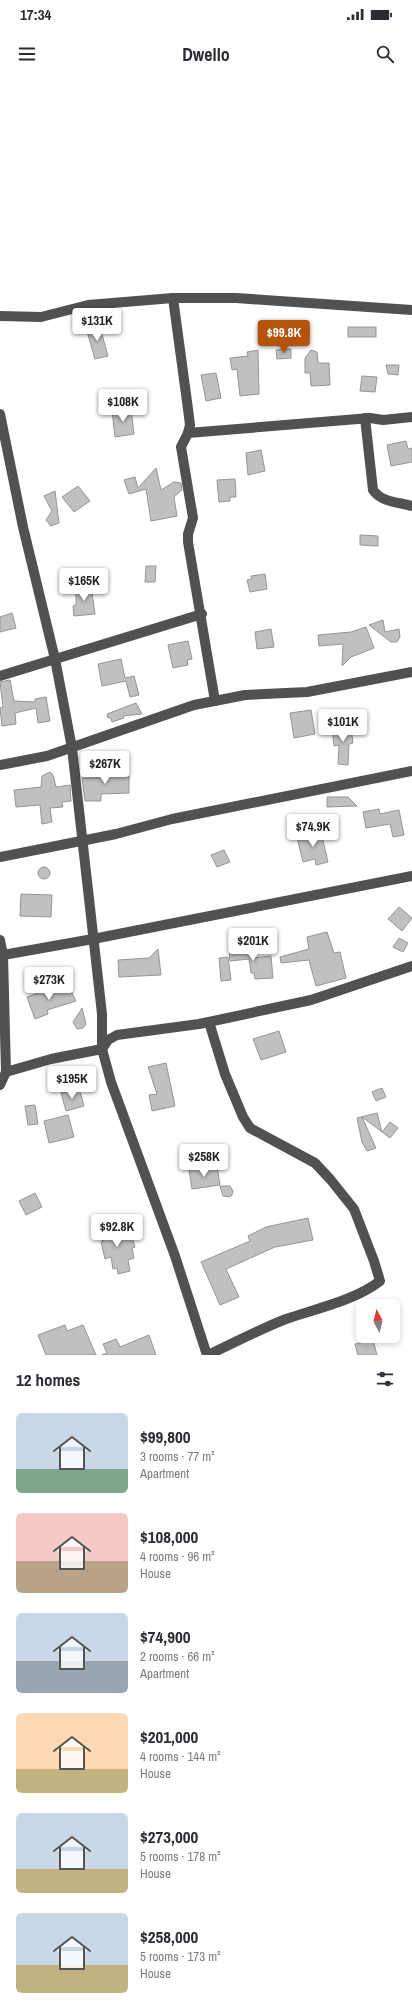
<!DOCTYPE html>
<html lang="en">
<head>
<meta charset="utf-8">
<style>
  :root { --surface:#fff; --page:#f2f2f3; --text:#2b2b33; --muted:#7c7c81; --accent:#b45309 }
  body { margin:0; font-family:"Archivo Narrow",sans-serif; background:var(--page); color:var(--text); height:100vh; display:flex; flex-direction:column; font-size:15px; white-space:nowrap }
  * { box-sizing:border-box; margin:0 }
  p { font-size:13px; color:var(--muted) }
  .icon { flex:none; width:22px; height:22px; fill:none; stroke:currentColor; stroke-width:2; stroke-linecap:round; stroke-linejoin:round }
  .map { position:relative; height:1275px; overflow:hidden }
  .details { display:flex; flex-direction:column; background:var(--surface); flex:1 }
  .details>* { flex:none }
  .needle { width:26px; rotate:353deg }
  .fabs { position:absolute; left:356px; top:1219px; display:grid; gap:8px }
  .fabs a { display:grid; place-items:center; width:44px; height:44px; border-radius:6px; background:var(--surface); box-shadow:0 2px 6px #0003; font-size:20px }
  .price { position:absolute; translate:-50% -34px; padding:0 9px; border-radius:4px; background:#fff; color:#222; font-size:13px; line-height:26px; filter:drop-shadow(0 1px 2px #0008) }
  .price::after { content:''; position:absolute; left:50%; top:24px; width:12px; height:9px; margin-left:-6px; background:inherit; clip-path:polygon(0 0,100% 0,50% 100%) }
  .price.on { background:var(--accent); color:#fff }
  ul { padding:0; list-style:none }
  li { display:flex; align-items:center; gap:12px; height:100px; padding:0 16px }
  li span { display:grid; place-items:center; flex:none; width:112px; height:80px; border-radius:6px; color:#555 }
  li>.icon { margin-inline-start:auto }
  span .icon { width:48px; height:48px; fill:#fffc; stroke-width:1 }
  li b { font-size:17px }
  h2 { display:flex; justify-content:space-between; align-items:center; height:48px; padding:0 16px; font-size:17px }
  .status { display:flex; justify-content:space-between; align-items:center; height:28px; padding:0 20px; background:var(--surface); direction:ltr }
  .status svg { height:11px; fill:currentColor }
  header { display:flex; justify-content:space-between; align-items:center; height:52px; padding:0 16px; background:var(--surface); font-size:18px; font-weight:700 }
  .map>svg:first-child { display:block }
  .building { fill:#c0c0c0; stroke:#959595 }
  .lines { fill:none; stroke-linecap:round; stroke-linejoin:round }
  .minor { stroke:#515151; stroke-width:10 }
</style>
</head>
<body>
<div class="status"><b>17:34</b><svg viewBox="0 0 49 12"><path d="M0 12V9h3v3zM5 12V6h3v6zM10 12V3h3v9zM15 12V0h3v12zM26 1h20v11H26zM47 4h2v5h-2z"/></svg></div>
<header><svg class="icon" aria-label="menu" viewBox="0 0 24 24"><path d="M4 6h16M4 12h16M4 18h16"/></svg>Dwello<svg class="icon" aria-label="search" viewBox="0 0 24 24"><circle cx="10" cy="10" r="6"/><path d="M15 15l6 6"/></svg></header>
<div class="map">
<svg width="412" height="1275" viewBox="0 0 412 1275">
  <rect width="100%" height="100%" fill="#fff"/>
  <g class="building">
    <path d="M99 244 108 276 95 279 86 248Z"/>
    <rect x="348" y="247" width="28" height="10"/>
    <path d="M291 269V278L277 279 276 270Z"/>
    <path d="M258 270 259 314 240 316 237 289 232 290 230 278 248 276 247 272Z"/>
    <path d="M311 270 317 272 318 283H329L330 305 311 306 310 293H305V278Z"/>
    <path d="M386 285H399L398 295 388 294Z"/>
    <path d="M216 293 221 318 206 321 201 295Z"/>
    <path d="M362 296 377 297 375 312 360 311Z"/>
    <path d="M131 329 134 354 115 357 112 331Z"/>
    <path d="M406 361 408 369 412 368V382L391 386 387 365Z"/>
    <path d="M261 370 265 391 248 395 246 373Z"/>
    <path d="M156 388 161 410 174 402 181 403 182 410 174 417 177 436 151 441 146 409 129 414 124 400 135 397 138 408Z"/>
    <path d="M235 399 236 417H230V421L219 422 217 400Z"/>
    <path d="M78 406 90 421 74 432 62 417Z"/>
    <path d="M55 411 59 443 51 446 46 440 52 431 44 416Z"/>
    <path d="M360 455 378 456V466L360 465Z"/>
    <path d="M146 486H156L155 502H145Z"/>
    <path d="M265 494 267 509 250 512 247 500 252 499 251 496Z"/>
    <path d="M91 506 95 534 74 536 73 526 76 525V509H79V507Z"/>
    <path d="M12 533 16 548 0 552V537Z"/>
    <path d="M383 540 385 552 399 549 400 557 397 562H391L369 545Z"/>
    <path d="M366 547 374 568 351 577 342 586 343 564 319 566 318 555 351 552Z"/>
    <path d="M271 549 274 567 257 569 255 552Z"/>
    <path d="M188 561 192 579 187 580 188 585 173 588 168 565Z"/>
    <path d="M121 579 125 598 134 596 139 615 130 617 126 601 102 606 98 584Z"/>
    <path d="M10 600 14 621 35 622V619L46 617 50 641 38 643 36 628 15 633 16 644 2 646 0 628 3 627 0 602Z"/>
    <path d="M136 623 142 634 123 636 124 638 112 642 111 638H108L107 634Z"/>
    <path d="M311 630 315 654 294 658 290 633Z"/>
    <path d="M365 633 366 643 351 644 350 634Z"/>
    <path d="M351 647 353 663 349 664 348 685 338 684 339 665 334 666 332 649Z"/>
    <path d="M103 686 109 689 112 696H129V713L101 714V721H85L82 698H97L98 689Z"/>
    <path d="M50 692 53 695 56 707 70 705 71 721 62 722 63 727 50 728 52 742 42 744 40 725 16 727 14 710 41 707 42 696Z"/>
    <path d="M327 717H348L357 726 327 727Z"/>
    <path d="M379 729 380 734 399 730 404 755 393 757 390 744 366 748 363 732Z"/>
    <path d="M321 752 328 782 316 785 315 779 303 782 297 757Z"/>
    <path d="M224 770 230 782 217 787 211 775Z"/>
    <circle cx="44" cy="793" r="6"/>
    <path d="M21 814 52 815 51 837 20 836Z"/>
    <path d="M399 827 412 838 402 851 388 839Z"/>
    <path d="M327 852 334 873 340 872 346 898 316 906 309 880 281 883 280 877 309 869 307 857Z"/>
    <path d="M399 858 408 863 403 872 393 867Z"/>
    <path d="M248 865V867H252V878L271 876 273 898 255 899 254 893H251L249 879 230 881 229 867Z"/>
    <path d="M158 869 161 895 119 897 118 880 149 878Z"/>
    <path d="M228 877 231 900 221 901 219 878Z"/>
    <path d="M56 907 58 912 68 910 71 911 76 921 47 930 48 934 35 939 27 917Z"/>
    <path d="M82 928 86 944 83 948 77 949 73 942Z"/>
    <path d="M279 951 286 972 261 980 253 959Z"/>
    <path d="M166 983 175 1026 152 1031 149 1015 157 1014 148 987Z"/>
    <path d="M79 1008 84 1026 66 1031 61 1013Z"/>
    <path d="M382 1008 386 1017 376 1021 372 1012Z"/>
    <path d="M35 1025 38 1044 28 1045 25 1026Z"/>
    <path d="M377 1033 382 1052 362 1037 376 1068 367 1071 362 1062 357 1038Z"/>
    <path d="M68 1035 74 1057 49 1063 44 1041Z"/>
    <path d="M390 1042 398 1048 390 1058 382 1052Z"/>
    <path d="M214 1068 219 1070 220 1075 212 1086 210 1074 211 1070Z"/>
    <path d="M217 1086 220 1105 192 1109 189 1090Z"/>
    <path d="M220 1106H230L233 1111 232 1115 229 1117 223 1116Z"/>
    <path d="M35 1113 42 1127 26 1135 19 1121Z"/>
    <path d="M308 1138 313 1160 275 1167 226 1189 239 1217 220 1225 201 1182 250 1161 248 1156 266 1147Z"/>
    <path d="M110 1143 116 1158 131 1154 135 1167 132 1168 134 1178 128 1180 130 1191 118 1194 117 1188 113 1189 111 1177 105 1179 101 1162 103 1161 98 1148Z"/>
    <path d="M65 1245 67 1251 83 1245 96 1275H46L38 1255Z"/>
    <path d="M149 1255 156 1275H102L107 1273 103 1264 116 1259 120 1267Z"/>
    <path d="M373 1260 377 1275H358L355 1264Z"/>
  </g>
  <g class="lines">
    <g class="minor">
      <path d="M173 218 188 329 190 345 188 353 370 338 383 340 412 337"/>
      <path d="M0 236 41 237 88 225 173 218H236L412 230"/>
      <path d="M0 334 23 447 55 579 72 668 102 934V969L108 960 117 955 199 944 311 920 412 886"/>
      <path d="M365 338 373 410C381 422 398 422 412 426"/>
      <path d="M188 353 181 367 193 438 188 454V462L215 621"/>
      <path d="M0 596 202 534"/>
      <path d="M0 685 47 676 194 625 245 615 307 612 412 592"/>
      <path d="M0 777 116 754 172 739 412 691"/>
      <path d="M0 860 3 875 93 859 412 796"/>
      <path d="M3 875 6 992 51 979 102 969 111 1002 175 1176 207 1275"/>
      <path d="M0 1005 6 992"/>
      <path d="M208 1275C234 1263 260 1249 286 1239 315 1229 356 1220 380 1201L374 1181 354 1129 330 1099 315 1083 250 1048 243 1037 225 994 209 942"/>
    </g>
  </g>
</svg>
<div class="fabs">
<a><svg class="needle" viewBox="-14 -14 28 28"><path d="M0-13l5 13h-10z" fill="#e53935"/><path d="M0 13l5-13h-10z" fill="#7c7c81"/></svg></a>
</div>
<b class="price" style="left:97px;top:262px">$131K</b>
<b class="price on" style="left:284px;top:274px">$99.8K</b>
<b class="price" style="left:123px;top:343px">$108K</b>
<b class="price" style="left:84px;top:522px">$165K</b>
<b class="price" style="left:343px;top:663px">$101K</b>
<b class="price" style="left:105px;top:705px">$267K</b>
<b class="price" style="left:313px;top:768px">$74.9K</b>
<b class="price" style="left:253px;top:882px">$201K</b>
<b class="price" style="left:49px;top:921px">$273K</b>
<b class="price" style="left:72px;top:1020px">$195K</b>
<b class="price" style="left:204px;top:1098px">$258K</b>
<b class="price" style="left:117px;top:1168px">$92.8K</b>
</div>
<section class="details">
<h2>12 homes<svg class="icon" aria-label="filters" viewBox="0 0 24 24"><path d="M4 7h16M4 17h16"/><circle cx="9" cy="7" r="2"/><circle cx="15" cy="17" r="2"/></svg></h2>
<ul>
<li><span style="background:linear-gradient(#c9d6e8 70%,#7fa58c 0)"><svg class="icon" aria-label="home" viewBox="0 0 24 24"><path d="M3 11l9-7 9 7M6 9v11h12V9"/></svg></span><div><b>$99,800</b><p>3 rooms · 77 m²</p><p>Apartment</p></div></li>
<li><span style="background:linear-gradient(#f6c9c9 60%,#b9a48a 0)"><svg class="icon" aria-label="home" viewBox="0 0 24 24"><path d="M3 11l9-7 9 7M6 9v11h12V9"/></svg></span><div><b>$108,000</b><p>4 rooms · 96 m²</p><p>House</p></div></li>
<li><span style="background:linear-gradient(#c9d6e8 60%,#9aa5b1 0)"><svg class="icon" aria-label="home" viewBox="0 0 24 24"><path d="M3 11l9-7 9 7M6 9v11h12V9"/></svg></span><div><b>$74,900</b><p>2 rooms · 66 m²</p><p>Apartment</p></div></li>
<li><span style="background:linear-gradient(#ffd9b3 70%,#c2b280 0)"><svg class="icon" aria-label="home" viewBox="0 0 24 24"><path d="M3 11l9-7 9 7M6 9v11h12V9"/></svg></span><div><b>$201,000</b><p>4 rooms · 144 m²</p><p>House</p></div></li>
<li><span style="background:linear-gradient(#c9d6e8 70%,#c2b280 0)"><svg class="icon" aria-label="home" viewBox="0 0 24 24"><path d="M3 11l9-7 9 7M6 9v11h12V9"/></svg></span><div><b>$273,000</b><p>5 rooms · 178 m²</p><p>House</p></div></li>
<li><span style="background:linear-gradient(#c9d6e8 65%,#c2b280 0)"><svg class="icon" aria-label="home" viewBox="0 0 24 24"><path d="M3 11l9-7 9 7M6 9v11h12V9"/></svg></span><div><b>$258,000</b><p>5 rooms · 173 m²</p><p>House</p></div></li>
</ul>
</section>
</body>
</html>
